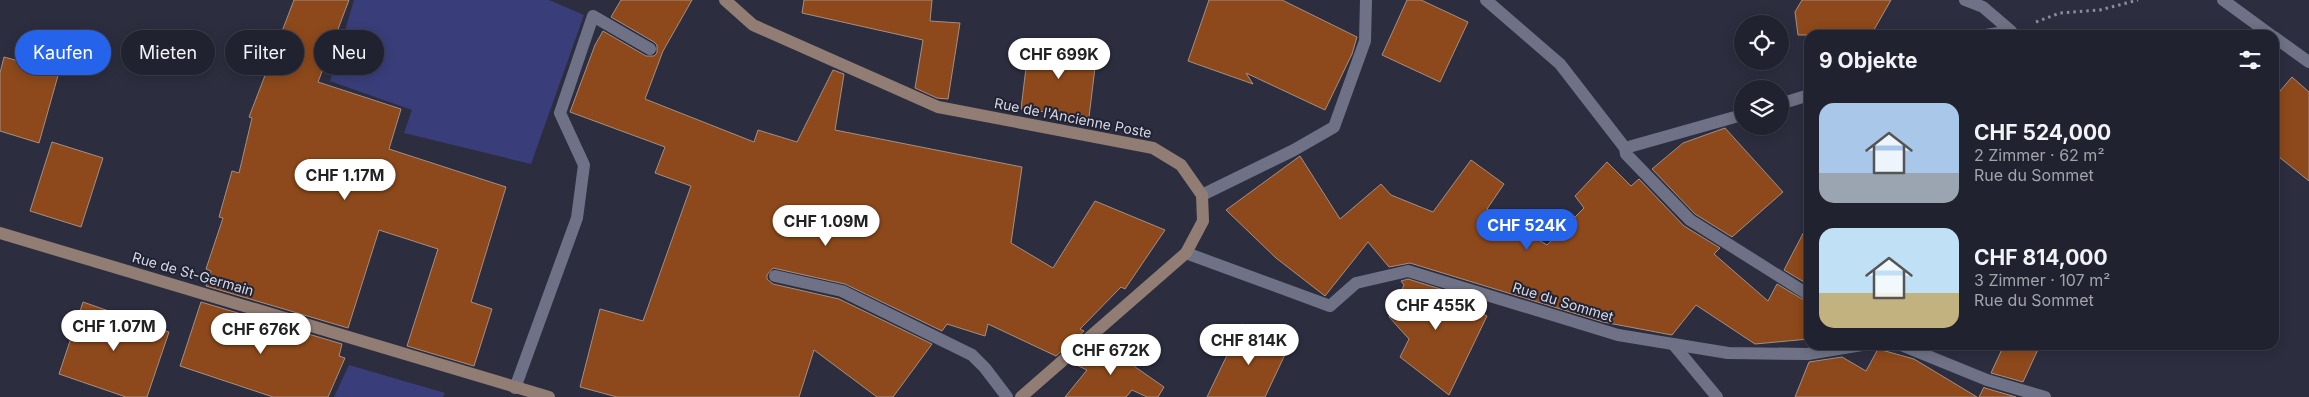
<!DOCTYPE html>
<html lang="de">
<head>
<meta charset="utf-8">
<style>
  :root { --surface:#21222f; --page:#292a37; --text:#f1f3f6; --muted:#a2a4aa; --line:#3e3f4b; --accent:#2563eb }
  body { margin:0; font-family:Inter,sans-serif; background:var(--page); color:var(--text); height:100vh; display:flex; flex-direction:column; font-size:19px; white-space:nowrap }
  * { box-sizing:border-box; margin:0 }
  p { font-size:16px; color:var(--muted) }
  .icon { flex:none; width:28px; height:28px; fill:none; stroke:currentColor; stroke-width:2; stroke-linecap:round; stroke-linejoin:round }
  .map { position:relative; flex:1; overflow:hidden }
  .side { position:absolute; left:1804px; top:30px; width:475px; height:320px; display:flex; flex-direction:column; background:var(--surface); border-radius:15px; box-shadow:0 2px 12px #0003,0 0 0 1px var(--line) }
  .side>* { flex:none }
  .guide { position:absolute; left:15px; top:30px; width:475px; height:45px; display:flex; gap:10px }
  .buttons { position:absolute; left:1734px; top:15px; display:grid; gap:10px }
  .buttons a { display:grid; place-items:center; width:55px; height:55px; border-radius:50%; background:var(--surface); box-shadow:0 2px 12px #0003,0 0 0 1px var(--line); font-size:25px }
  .price { position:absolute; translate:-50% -42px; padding:0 11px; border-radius:18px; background:#fff; color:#222; font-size:16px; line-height:32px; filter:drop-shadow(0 1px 2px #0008) }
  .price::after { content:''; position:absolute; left:50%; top:30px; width:15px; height:11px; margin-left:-8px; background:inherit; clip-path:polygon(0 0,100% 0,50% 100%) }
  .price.current { background:var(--accent); color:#fff }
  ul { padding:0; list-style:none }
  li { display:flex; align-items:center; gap:15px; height:125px; padding:0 15px }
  li span { display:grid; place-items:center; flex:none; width:140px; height:100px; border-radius:15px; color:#555 }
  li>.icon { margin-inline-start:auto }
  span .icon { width:60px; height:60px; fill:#fffc; stroke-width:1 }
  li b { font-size:21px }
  h2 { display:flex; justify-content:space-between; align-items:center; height:60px; padding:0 15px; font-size:21px }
  .chip { padding:0 18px; border-radius:22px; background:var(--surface); box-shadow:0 2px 12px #0003,0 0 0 1px var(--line); font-size:18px; line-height:45px }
  .chip.current { background:var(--accent); color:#fff }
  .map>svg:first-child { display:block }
  .green { fill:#393e7a }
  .building { fill:#8d491b; stroke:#a48f83 }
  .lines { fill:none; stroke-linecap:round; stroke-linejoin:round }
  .path { stroke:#8a8d9a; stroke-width:3; stroke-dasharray:2.5 4; stroke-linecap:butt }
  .lane { stroke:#6f7286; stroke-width:12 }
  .street { stroke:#6f7286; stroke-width:12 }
  .secondary { stroke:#917d74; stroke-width:12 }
  .labels { text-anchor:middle; stroke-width:4; stroke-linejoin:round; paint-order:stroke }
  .street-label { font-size:14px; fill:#d7dae5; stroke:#222435 }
</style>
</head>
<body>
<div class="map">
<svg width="2309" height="397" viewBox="0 0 2309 397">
  <rect width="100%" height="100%" fill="#2c2e3f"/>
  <g class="green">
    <path d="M354 0H549L584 15 531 164 404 133 412 110 330 81Z"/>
    <path d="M349 365 445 393 443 397H334Z"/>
  </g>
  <g class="building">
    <path d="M294 0H349L318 82 401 109 389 149 506 187 471 302 492 309 474 366 407 346 438 249 379 230 348 328 206 286 211 271 206 269 223 218 219 217 232 171 239 173 252 118 249 117Z"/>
    <path d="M621 0H692L663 51 645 99 754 142 758 130 797 142 833 70 844 74 835 130 1022 167 1011 243 1053 268 1095 201 1165 230 1125 289 1121 287 1080 329 1084 331 1056 356 988 324 985 336 947 324 942 331 845 284 773 268 767 275V279L773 284 839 299 932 344 893 397H877L814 350 799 397H617L580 387 600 309 643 321 691 186 655 173 665 147 570 112 595 45 603 31 646 56H654L657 53V45L654 42 611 17Z"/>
    <path d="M804 0H932L930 21 960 23 948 99 937 98 915 88 923 40 802 13Z"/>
    <path d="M1209 0H1282L1357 37 1352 54 1325 110 1246 73 1253 84 1188 61Z"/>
    <path d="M1407 0H1421L1468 22 1440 82 1382 55Z"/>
    <path d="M1802 0H1891L1871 35H1798L1795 12Z"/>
    <path d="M1029 43 1097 51 1089 117 1021 109Z"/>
    <path d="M4 57 59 72 39 143 0 131V73Z"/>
    <path d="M2292 77 2309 92V181L2274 153V98Z"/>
    <path d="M1725 128 1783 192 1732 237 1695 214 1652 169 1683 143Z"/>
    <path d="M52 142 103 158 81 227 30 211Z"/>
    <path d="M1300 156 1340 219 1381 184 1391 195 1433 212 1471 160 1504 184 1487 209 1547 245 1584 208 1575 196 1607 162 1631 186 1639 179 1684 226 1720 248 1714 254 1768 301 1777 284 1809 303V339L1755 344 1696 305 1672 335 1603 322 1410 263 1389 267 1368 242 1325 296 1276 258 1226 210Z"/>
    <path d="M1809 222V285L1784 270Z"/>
    <path d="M1408 279 1473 299 1471 308 1487 316 1449 395 1400 357 1409 339 1389 317 1404 285 1401 281Z"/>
    <path d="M83 302 169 332 147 397H126L59 374Z"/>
    <path d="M201 302 342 344 339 356 345 358 328 397H273L180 366Z"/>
    <path d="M1242 324 1289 346 1265 397H1207Z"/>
    <path d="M1098 341 1164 387 1158 397H1147L1132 390 1126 397H1065L1087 370 1072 363Z"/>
    <path d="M2004 345H2040L2023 382 1991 373Z"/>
    <path d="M1878 349 1914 359 1977 397H1795L1809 362 1842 357 1866 371Z"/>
    <path d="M1984 387 1985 388 2016 397H1979Z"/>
  </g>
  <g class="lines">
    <path class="path" d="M2036 22 2060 13 2100 10 2138 0"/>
    <g class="lane">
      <path d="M1965 0 1983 7 2011 31 1986 35"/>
      <path d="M2223 0 2271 35"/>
      <path d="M2274 37 2309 62"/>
      <path d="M1780 104 1809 95"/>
      <path d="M1625 148 1742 115"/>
      <path d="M1202 195 1294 150 1334 127 1365 41 1366 0"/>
      <path d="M775 276 842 291 972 355 985 368 1007 397"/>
      <path d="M1673 344 1717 397"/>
      <path d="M515 388 577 218 584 165 560 113 593 16 650 49"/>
    </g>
    <g class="street">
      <path d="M1486 0 1560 64 1625 148 1626 154 1690 220 1809 295"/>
      <path d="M1186 253 1330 306 1356 283 1408 271 1618 335 1728 353 1808 354 1862 345"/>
      <path d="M1901 345 1987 380 2045 397"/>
    </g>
    <g class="secondary">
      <path d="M725 0 753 25 938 107 1153 148 1181 165 1202 195 1203 221 1186 253 1021 397"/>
      <path d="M0 233 549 397"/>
    </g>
  </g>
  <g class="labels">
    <g class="street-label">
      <text transform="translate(1073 118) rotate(11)" y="5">Rue de l'Ancienne Poste</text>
      <text transform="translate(193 274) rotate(16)" y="5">Rue de St-Germain</text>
      <text transform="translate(1563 302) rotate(17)" y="5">Rue du Sommet</text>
    </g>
  </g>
</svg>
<div class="buttons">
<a><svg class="icon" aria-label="locate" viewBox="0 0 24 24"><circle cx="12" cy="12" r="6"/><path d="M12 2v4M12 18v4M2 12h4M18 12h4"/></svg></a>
<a><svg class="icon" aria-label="layers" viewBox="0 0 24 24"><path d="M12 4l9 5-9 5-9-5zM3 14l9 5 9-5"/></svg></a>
</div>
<b class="price" style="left:1059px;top:80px">CHF 699K</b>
<b class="price" style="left:345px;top:201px">CHF 1.17M</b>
<b class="price" style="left:826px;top:247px">CHF 1.09M</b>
<b class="price current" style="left:1527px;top:251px">CHF 524K</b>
<b class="price" style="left:1436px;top:331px">CHF 455K</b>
<b class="price" style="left:114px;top:352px">CHF 1.07M</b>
<b class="price" style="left:261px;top:355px">CHF 676K</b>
<b class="price" style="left:1249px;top:366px">CHF 814K</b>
<b class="price" style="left:1111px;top:376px">CHF 672K</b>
<div class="guide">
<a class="chip current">Kaufen</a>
<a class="chip">Mieten</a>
<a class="chip">Filter</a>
<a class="chip">Neu</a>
</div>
<section class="side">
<h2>9 Objekte<svg class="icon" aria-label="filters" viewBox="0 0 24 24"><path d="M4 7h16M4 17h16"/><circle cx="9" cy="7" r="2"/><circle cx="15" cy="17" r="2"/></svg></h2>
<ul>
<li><span style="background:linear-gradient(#a9c7e8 70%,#9aa5b1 0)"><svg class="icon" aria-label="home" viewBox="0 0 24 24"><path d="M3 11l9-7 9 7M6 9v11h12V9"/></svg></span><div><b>CHF 524,000</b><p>2 Zimmer · 62 m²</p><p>Rue du Sommet</p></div></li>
<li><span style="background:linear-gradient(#bfe0f5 65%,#c2b280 0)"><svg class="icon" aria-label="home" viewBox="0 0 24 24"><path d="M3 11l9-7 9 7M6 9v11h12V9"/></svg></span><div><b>CHF 814,000</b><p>3 Zimmer · 107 m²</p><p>Rue du Sommet</p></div></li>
</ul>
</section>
</div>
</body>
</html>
